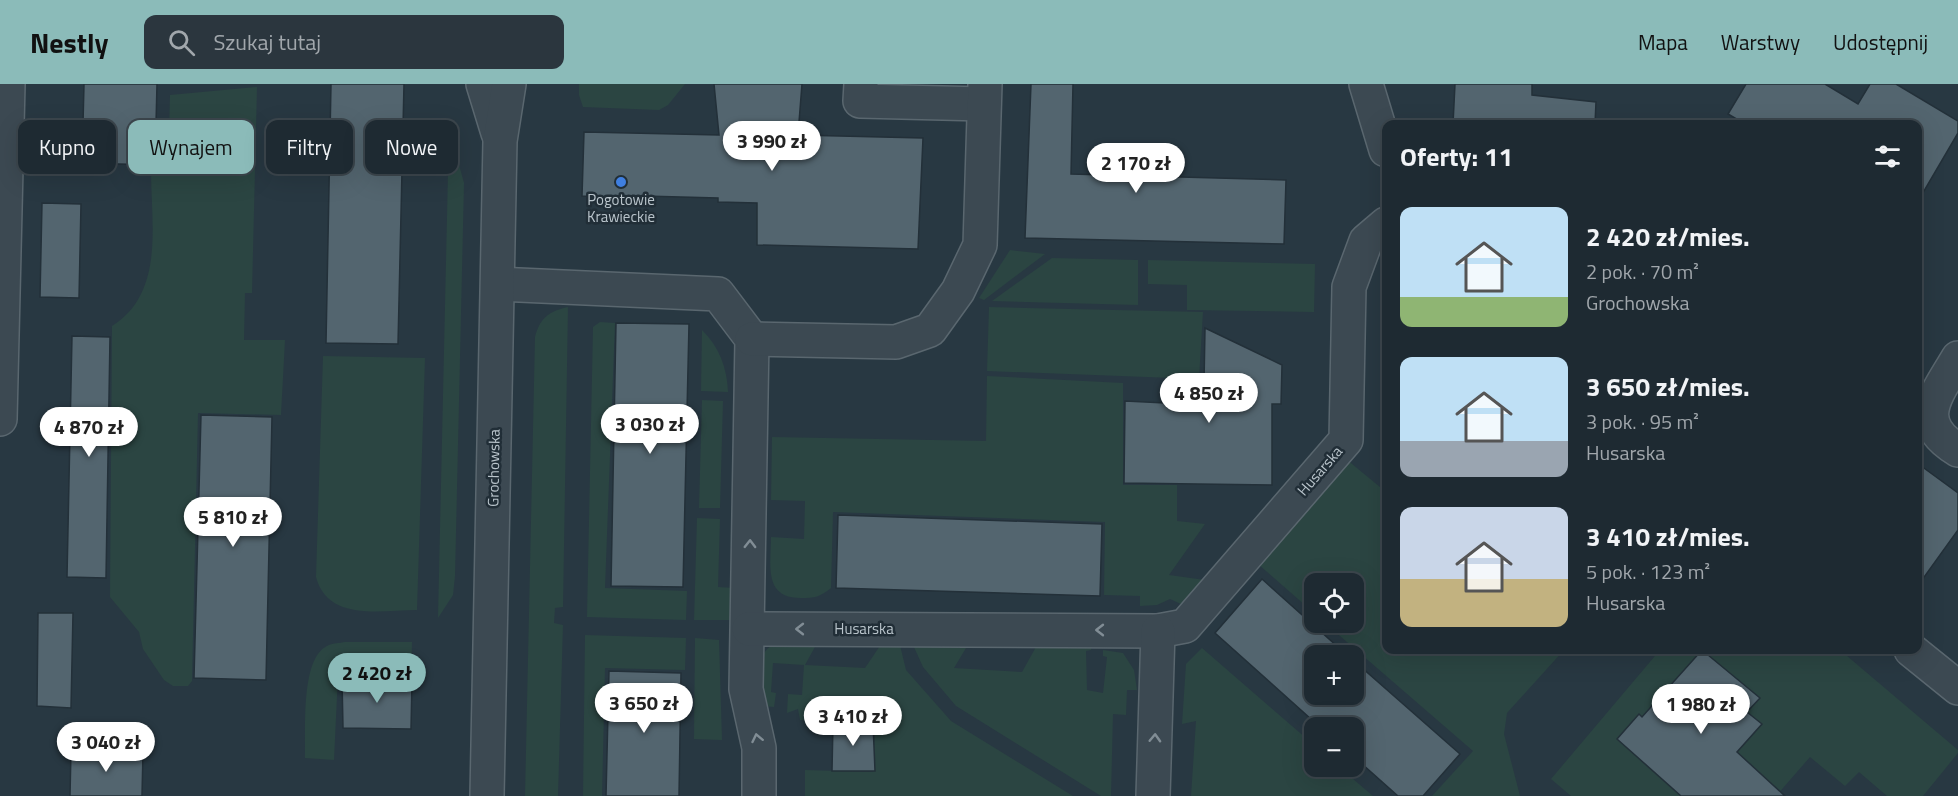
<!DOCTYPE html>
<html lang="pl">
<head>
<meta charset="utf-8">
<style>
  :root { --surface:#1e2a32; --page:#2b363e; --text:#f1f3f6; --muted:#a1a7ac; --line:#3c464d; --accent:#8bbbb9 }
  body { margin:0; font-family:"Titillium Web",sans-serif; background:var(--page); color:var(--text); height:100vh; display:flex; flex-direction:column; font-size:22px; white-space:nowrap }
  * { box-sizing:border-box; margin:0 }
  p { font-size:20px; color:var(--muted) }
  .icon { flex:none; width:33px; height:33px; fill:none; stroke:currentColor; stroke-width:2; stroke-linecap:round; stroke-linejoin:round }
  .map { position:relative; flex:1; overflow:hidden }
  .drawer { position:absolute; left:1382px; top:36px; width:540px; height:534px; display:flex; flex-direction:column; background:var(--surface); border-radius:12px; box-shadow:0 6px 24px #0002,0 0 0 2px var(--line) }
  .drawer>* { flex:none }
  .top-card { position:absolute; left:18px; top:36px; width:570px; height:54px; display:flex; gap:12px }
  .fabs { position:absolute; left:1304px; top:489px; display:grid; gap:12px }
  .fabs a { display:grid; place-items:center; width:60px; height:60px; border-radius:12px; background:var(--surface); box-shadow:0 6px 24px #0002,0 0 0 2px var(--line); font-size:30px }
  .price { position:absolute; translate:-50% -51px; padding:0 14px; border-radius:21px; background:#fff; color:#222; font-size:20px; line-height:39px; filter:drop-shadow(0 2px 3px #0008) }
  .price::after { content:''; position:absolute; left:50%; top:36px; width:18px; height:14px; margin-left:-9px; background:inherit; clip-path:polygon(0 0,100% 0,50% 100%) }
  .price.selected { background:var(--accent); color:#111 }
  ul { padding:0; list-style:none }
  li { display:flex; align-items:center; gap:18px; height:150px; padding:0 18px }
  li span { display:grid; place-items:center; flex:none; width:168px; height:120px; border-radius:12px; color:#555 }
  li>.icon { margin-inline-start:auto }
  span .icon { width:72px; height:72px; fill:#fffc; stroke-width:1 }
  li b { font-size:26px }
  h2 { display:flex; justify-content:space-between; align-items:center; height:72px; padding:0 18px; font-size:26px }
  .chip { padding:0 21px; border-radius:12px; background:var(--surface); box-shadow:0 6px 24px #0002,0 0 0 2px var(--line); font-size:21px; line-height:54px }
  .chip.selected { background:var(--accent); color:#111 }
  header { display:flex; align-items:center; gap:36px; box-sizing:border-box; height:84px; padding:0 30px; background:var(--accent); color:#111 }
  header strong { font-size:28px }
  nav { display:flex; gap:33px; margin-inline-start:auto; font-size:21px }
  .search { width:420px; height:54px; background:var(--page); display:flex; align-items:center; gap:15px; box-sizing:border-box; padding:0 21px; border-radius:12px; color:var(--muted); font-size:22px }
  .map>svg:first-child { display:block }
  .green { fill:#2b4542 }
  .building { fill:#53656f; stroke:#233039; stroke-width:1.5 }
  .lines { fill:none; stroke-linecap:round; stroke-linejoin:round }
  .minor-casing { stroke:#5a676f; stroke-width:36 }
  .minor { stroke:#3c4952; stroke-width:33 }
  .oneway { stroke:#818d95 }
  .shop-dot { fill:#3f7fe0; stroke:#212e37; stroke-width:2 }
  .labels { text-anchor:middle; stroke-width:5; stroke-linejoin:round; paint-order:stroke }
  .poi-label { font-size:15px; fill:#b9c4cb; stroke:#212e37 }
  .street-label { font-size:15px; fill:#b9c4cb; stroke:#212e37 }
</style>
</head>
<body>
<header>
<strong>Nestly</strong>
<div class="search"><svg class="icon" aria-label="search" viewBox="0 0 24 24"><circle cx="10" cy="10" r="6"/><path d="M15 15l6 6"/></svg>Szukaj tutaj</div>
<nav><a>Mapa</a><a>Warstwy</a><a>Udostępnij</a></nav>
</header>
<div class="map">
<svg width="1958" height="712" viewBox="0 0 1958 712">
  <rect width="100%" height="100%" fill="#283842"/>
  <g class="green">
    <path d="M579 0H685L668 21 659 26 583 23 579 11Z"/>
    <path d="M257 3 252 209H245L244 256H285L281 331 198 329 192 597 188 602H173L164 596 143 565 139 548 110 513 112 242C165 209 151 140 151 86L168 87 170 11Z"/>
    <path d="M449 44 464 99 455 492 453 511 438 534Z"/>
    <path d="M1010 166 1045 170 984 216 979 214Z"/>
    <path d="M1052 174 1138 176V221L992 217Z"/>
    <path d="M1148 176 1315 180 1314 228 1187 226V201L1148 200Z"/>
    <path d="M568 223 563 523 555 524 554 539 563 541 558 712H525L535 253C540 234 549 227 568 223Z"/>
    <path d="M989 223 1203 228 1199 295 987 287Z"/>
    <path d="M600 238 615 239 605 504 687 507 686 536 587 533 593 243Z"/>
    <path d="M702 246C719 263 727 283 728 308L701 307Z"/>
    <path d="M323 272 425 274 417 526C381 526 328 538 316 493Z"/>
    <path d="M987 292 1123 299V401H1177V437L1205 440 1169 491 1205 496 1181 520 1170 515 1157 521 1140 522V512L1104 511 1105 438 833 428 831 504C820 513 815 514 801 514 763 514 771 481 771 453L804 455 805 417 771 416 772 353 986 357Z"/>
    <path d="M702 316 723 317 720 424H699Z"/>
    <path d="M1346 375 1386 408V566H1564L1507 629 1504 650 1520 712H1432L1473 667 1325 539 1353 538V500H1314V529L1258 480Z"/>
    <path d="M697 434 720 435 718 503 735 504 734 536H694Z"/>
    <path d="M822 550 805 581 865 584 886 553H898L906 586 951 637 1073 712H805V686L873 688 875 639 800 636 798 625 787 629 788 610 802 611 804 581 773 579 771 608 776 609 774 623 763 622C757 555 759 563 822 550Z"/>
    <path d="M585 551 686 554 685 586 605 584 602 712H583Z"/>
    <path d="M909 552 972 554 954 584 1022 588 1041 554 1091 558V566L1086 567 1087 606 1103 609 1107 573 1103 572V566L1123 569 1134 586 1137 606H1127L1126 631 1113 630 1111 712H1101L956 622 923 583Z"/>
    <path d="M695 554 719 556 722 656 694 655Z"/>
    <path d="M345 558H412L411 593 338 591 334 676 305 674C306 648 300 575 327 562 332 559 340 559 345 558Z"/>
    <path d="M1202 564 1314 661V682L1339 683 1373 712H1191L1196 637 1182 640 1186 580Z"/>
    <path d="M1660 566H1840L1958 666V669L1923 712H1887L1859 688 1845 702 1810 673 1776 712H1571L1551 695Z"/>
  </g>
  <g class="building">
    <path d="M84 0H157L155 81 82 79Z"/>
    <path d="M331 0H404L398 260 326 259Z"/>
    <path d="M714 0H802L798 51 923 54 918 165 757 161V119L718 118V114L644 112V115L582 112 584 48 719 51Z"/>
    <path d="M1031 0H1073L1071 90 1286 96 1284 160 1025 154Z"/>
    <path d="M1455 0H1532V11L1596 18 1595 40H1453Z"/>
    <path d="M1746 0H1825L1858 20 1870 0H1896L1958 37V49L1917 119V40H1745L1728 30Z"/>
    <path d="M42 119 81 120 79 214 40 213Z"/>
    <path d="M616 239 689 240 683 503 611 502Z"/>
    <path d="M1205 244 1282 281 1281 320H1272V401L1124 399 1125 317 1185 320 1186 300H1204Z"/>
    <path d="M72 252 110 253 106 494 67 493Z"/>
    <path d="M201 331 272 333 266 596 194 594Z"/>
    <path d="M1917 379 1958 409V446L1917 503Z"/>
    <path d="M838 431 1102 440 1100 512 836 504Z"/>
    <path d="M1262 495 1348 572H1314V610H1353V576L1460 670 1423 712H1398L1353 672V644H1321L1215 549Z"/>
    <path d="M38 529H73L71 624 37 622Z"/>
    <path d="M1702 566 1760 614 1747 628 1762 640 1737 668 1785 712H1681L1617 655 1639 630 1642 633Z"/>
    <path d="M609 587 681 589 679 712H606Z"/>
    <path d="M342 595 412 597 411 645 343 644Z"/>
    <path d="M833 639H873L875 687H832Z"/>
    <path d="M71 666 143 668 142 712H70Z"/>
  </g>
  <g class="lines">
    <defs>
      <g id="minor">
        <path d="M483 0 498 49"/>
        <path d="M861 0 860 17 984 20"/>
        <path d="M1366 0 1386 66"/>
        <path d="M498 200 718 210 752 255 746 605 759 664V712"/>
        <path d="M752 255 896 258 930 246 958 207 980 161 985 0"/>
        <path d="M1958 274C1937 310 1911 338 1958 366"/>
        <path d="M0 335 8 0"/>
        <path d="M749 545 1158 547 1185 542 1346 356 1349 203 1366 157 1386 140"/>
        <path d="M1911 566 1958 604"/>
        <path d="M487 712 500 57 509 0"/>
        <path d="M1153 712 1158 547"/>
      </g>
    </defs>
    <use href="#minor" class="minor-casing"/>
    <use href="#minor" class="minor"/>
  </g>
  <defs><path id="oneway-chevron" d="M-2-3.5L2.5 0L-2 3.5" fill="none" stroke-width="1.6" stroke-linecap="round" stroke-linejoin="round" transform="scale(1.5)"/></defs>
  <g class="oneway">
    <use href="#oneway-chevron" transform="translate(750 460) rotate(-89)"/>
    <use href="#oneway-chevron" transform="translate(800 545) rotate(-180)"/>
    <use href="#oneway-chevron" transform="translate(1100 546) rotate(-180)"/>
    <use href="#oneway-chevron" transform="translate(757 654) rotate(-102)"/>
    <use href="#oneway-chevron" transform="translate(1155 654) rotate(-88)"/>
  </g>
  <circle class="shop-dot" cx="621" cy="98" r="6"/>
  <g class="labels">
    <g class="poi-label">
      <text x="621" y="121">Pogotowie<tspan x="621" dy="17">Krawieckie</tspan></text>
    </g>
    <g class="street-label">
      <text transform="translate(494 384) rotate(-89)" y="5">Grochowska</text>
      <text transform="translate(1320 387) rotate(-49)" y="5">Husarska</text>
      <text x="864" y="550">Husarska</text>
    </g>
  </g>
</svg>
<div class="fabs">
<a><svg class="icon" aria-label="locate" viewBox="0 0 24 24"><circle cx="12" cy="12" r="6"/><path d="M12 2v4M12 18v4M2 12h4M18 12h4"/></svg></a>
<a>+</a>
<a>−</a>
</div>
<b class="price" style="left:772px;top:88px">3 990 zł</b>
<b class="price" style="left:1136px;top:110px">2 170 zł</b>
<b class="price" style="left:1209px;top:340px">4 850 zł</b>
<b class="price" style="left:650px;top:371px">3 030 zł</b>
<b class="price" style="left:89px;top:374px">4 870 zł</b>
<b class="price" style="left:233px;top:464px">5 810 zł</b>
<b class="price selected" style="left:377px;top:620px">2 420 zł</b>
<b class="price" style="left:644px;top:650px">3 650 zł</b>
<b class="price" style="left:1701px;top:651px">1 980 zł</b>
<b class="price" style="left:853px;top:663px">3 410 zł</b>
<b class="price" style="left:106px;top:689px">3 040 zł</b>
<div class="top-card">
<a class="chip">Kupno</a>
<a class="chip selected">Wynajem</a>
<a class="chip">Filtry</a>
<a class="chip">Nowe</a>
</div>
<section class="drawer">
<h2>Oferty: 11<svg class="icon" aria-label="filters" viewBox="0 0 24 24"><path d="M4 7h16M4 17h16"/><circle cx="9" cy="7" r="2"/><circle cx="15" cy="17" r="2"/></svg></h2>
<ul>
<li><span style="background:linear-gradient(#bfe0f5 75%,#8fb573 0)"><svg class="icon" aria-label="home" viewBox="0 0 24 24"><path d="M3 11l9-7 9 7M6 9v11h12V9"/></svg></span><div><b>2 420 zł/mies.</b><p>2 pok. · 70 m²</p><p>Grochowska</p></div></li>
<li><span style="background:linear-gradient(#bfe0f5 70%,#9aa5b1 0)"><svg class="icon" aria-label="home" viewBox="0 0 24 24"><path d="M3 11l9-7 9 7M6 9v11h12V9"/></svg></span><div><b>3 650 zł/mies.</b><p>3 pok. · 95 m²</p><p>Husarska</p></div></li>
<li><span style="background:linear-gradient(#c9d6e8 60%,#c2b280 0)"><svg class="icon" aria-label="home" viewBox="0 0 24 24"><path d="M3 11l9-7 9 7M6 9v11h12V9"/></svg></span><div><b>3 410 zł/mies.</b><p>5 pok. · 123 m²</p><p>Husarska</p></div></li>
</ul>
</section>
</div>
</body>
</html>
